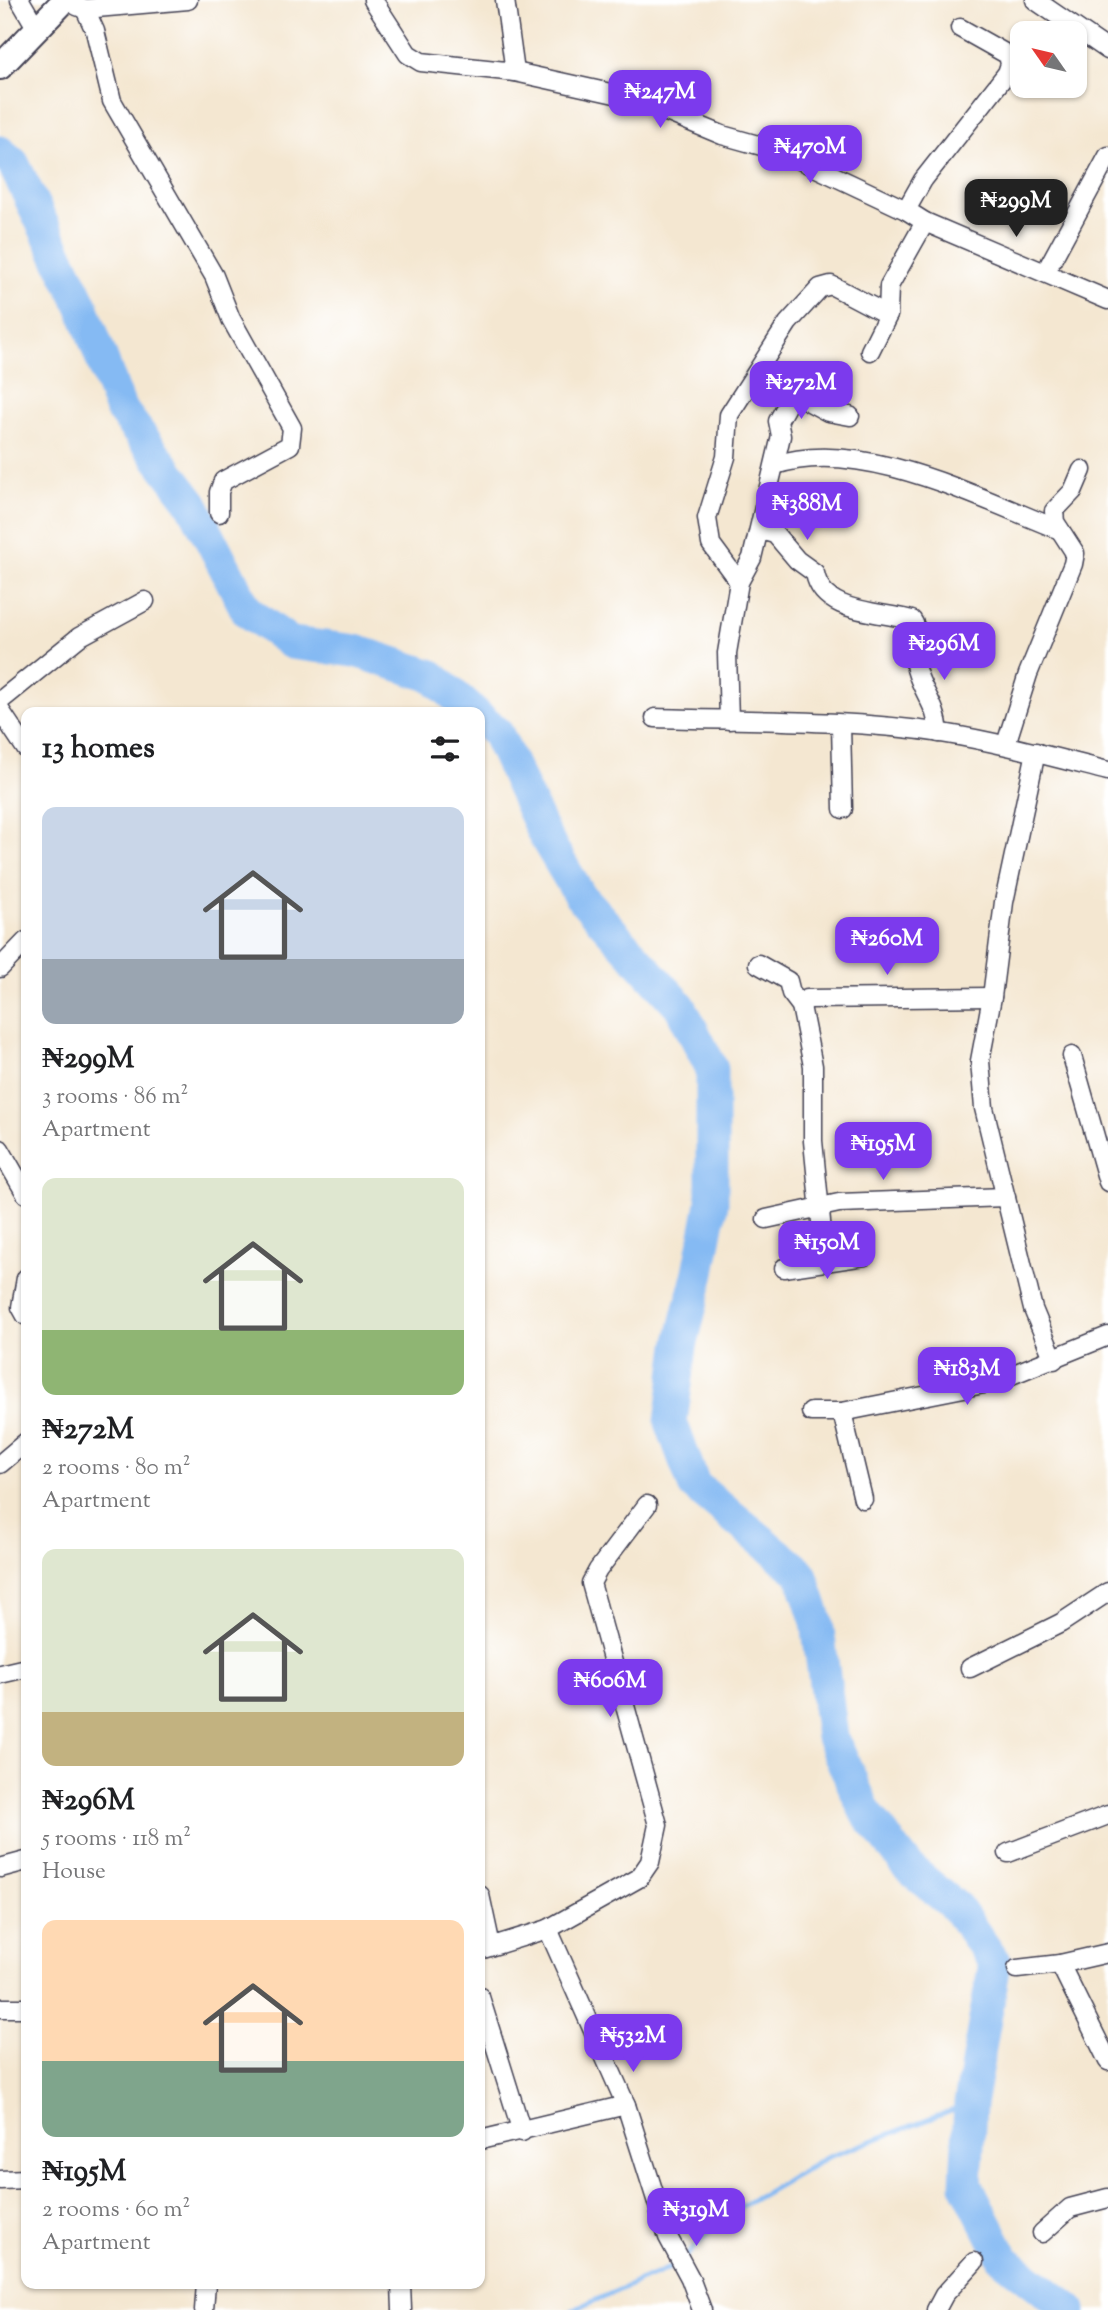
<!DOCTYPE html>
<html lang="en">
<head>
<meta charset="utf-8">
<style>
  :root { --surface:#fff; --page:#f2f2f2; --text:#202124; --muted:#757577; --accent:#7c3aed }
  body { margin:0; font-family:"Sorts Mill Goudy",serif; background:var(--page); color:var(--text); height:100vh; display:flex; flex-direction:column; font-size:26px; white-space:nowrap }
  * { box-sizing:border-box; margin:0 }
  p { font-size:23px; color:var(--muted) }
  .icon { flex:none; width:38px; height:38px; fill:none; stroke:currentColor; stroke-width:2; stroke-linecap:round; stroke-linejoin:round }
  .map { position:relative; flex:1; overflow:hidden }
  .sheet { position:absolute; left:21px; top:707px; width:464px; height:1582px; display:flex; flex-direction:column; background:var(--surface); border-radius:14px; box-shadow:0 2px 5px #0004 }
  .sheet>* { flex:none }
  .needle { width:46px; rotate:304deg }
  .tools { position:absolute; left:1010px; top:21px; display:grid; gap:14px }
  .tools a { display:grid; place-items:center; width:77px; height:77px; border-radius:14px; background:var(--surface); box-shadow:0 2px 5px #0004; font-size:35px }
  .price { position:absolute; translate:-50% -60px; padding:0 16px; border-radius:14px; background:var(--accent); color:#fff; font-size:23px; line-height:46px; filter:drop-shadow(0 2px 4px #0008) }
  .price::after { content:''; position:absolute; left:50%; top:42px; width:21px; height:16px; margin-left:-10px; background:inherit; clip-path:polygon(0 0,100% 0,50% 100%) }
  .price.active { background:#222; color:#fff }
  ul { padding:0; list-style:none }
  li { display:grid; align-content:center; gap:14px; height:371px; padding:0 21px }
  li span { display:grid; place-items:center; height:217px; border-radius:14px; color:#555 }
  li>.icon { margin-inline-start:auto }
  span .icon { width:126px; height:126px; fill:#fffc; stroke-width:1 }
  li b { font-size:30px }
  h2 { display:flex; justify-content:space-between; align-items:center; height:84px; padding:0 21px; font-size:30px }
  .map>svg:first-child { display:block }
  .lines { fill:none; stroke-linecap:round; stroke-linejoin:round }
  .stream { stroke:#85baf3; stroke-width:5 }
  .river { stroke:#85baf3; stroke-width:33 }
  .street-casing { stroke:#424052; stroke-width:21 }
  .secondary-casing { stroke:#424052; stroke-width:28 }
  .street { stroke:#fff; stroke-width:18 }
  .secondary { stroke:#fff; stroke-width:24 }
</style>
</head>
<body>
<div class="map">
<svg width="1108" height="2310" viewBox="0 0 1108 2310">
  <rect width="100%" height="100%" fill="#fff"/>
  <filter id="ink" filterUnits="userSpaceOnUse"><feTurbulence type="fractalNoise" baseFrequency=".0143" numOctaves="2"/><feDisplacementMap in="SourceGraphic" scale="14" xChannelSelector="R" yChannelSelector="G"/><feConvolveMatrix kernelMatrix="1 2 1 2 8 2 1 2 1" color-interpolation-filters="sRGB"/></filter>
  <filter id="wash" filterUnits="userSpaceOnUse"><feTurbulence type="fractalNoise" baseFrequency=".00686" numOctaves="4" result="noise"/><feDisplacementMap in="SourceGraphic" scale="28" xChannelSelector="R" yChannelSelector="G"/><feGaussianBlur stdDeviation="1.57" result="paint"/><feColorMatrix in="noise" values="0 0 0 0 0 0 0 0 0 0 0 0 0 0 0 0 0 1.4 0 .05"/><feComposite in="paint" operator="in"/></filter>
  <g filter="url(#wash)">
    <rect width="100%" height="100%" fill="#f4e7d1"/>
    <g class="lines">
      <path class="stream" d="M573 2310 679 2264 723 2217 826 2158 970 2104"/>
      <g class="river">
        <path d="M0 152 13 163 81 303 120 408 192 503 247 611 291 643 356 651 432 676 473 712"/>
        <path d="M480 718 497 733 544 835 580 896 680 1006 712 1069V1203L699 1272 681 1346 671 1422 694 1485 801 1573 817 1622 832 1737 865 1811 908 1867 957 1908 995 1963 970 2104 966 2184 1004 2259 1070 2310"/>
      </g>
    </g>
  </g>
  <g filter="url(#ink)">
    <g class="lines">
      <defs>
        <g id="street">
          <path d="M20 0 37 29"/>
          <path d="M373 0 408 54 421 62 515 72 633 98 722 135 783 152 906 210 925 222 1108 300"/>
          <path d="M505 0 515 72"/>
          <path d="M1035 0 1108 50"/>
          <path d="M77 6 85 9 188 0"/>
          <path d="M85 9 95 31 112 101 214 276 231 319 292 428 290 445 223 481 219 492V513"/>
          <path d="M906 210 923 180 1007 73 1010 64 1008 55 960 28"/>
          <path d="M1046 271 1108 156"/>
          <path d="M870 351 888 315 889 286 925 222"/>
          <path d="M775 465C860 436 980 499 1060 530"/>
          <path d="M760 530 775 534 797 560 815 573C822 614 880 611 912 620 923 636 911 652 916 669 923 694 937 705 939 733"/>
          <path d="M739 582 711 544 707 518 726 457 729 415 788 323 820 288 831 285 888 315"/>
          <path d="M0 701 79 637 145 601"/>
          <path d="M0 710 26 749"/>
          <path d="M655 718C750 721 847 719 942 733 998 742 1053 757 1108 771"/>
          <path d="M729 720 727 653 739 582 752 558 781 436 778 421 789 401 796 397 804 399 828 412 850 416"/>
          <path d="M841 725 843 809"/>
          <path d="M1006 744 1028 674 1073 564 1075 553 1055 522 1054 511 1073 491 1082 470"/>
          <path d="M1036 752 1004 902 992 997 980 1061 984 1108 1033 1309 1054 1360"/>
          <path d="M758 964 788 981 791 993 801 1006 813 1066V1141L825 1262"/>
          <path d="M0 968 26 941"/>
          <path d="M801 1006 807 999 992 997"/>
          <path d="M1072 1056 1108 1182"/>
          <path d="M0 1149 26 1194"/>
          <path d="M766 1219 839 1203 1006 1197"/>
          <path d="M784 1268 865 1256"/>
          <path d="M26 1278 21 1307 26 1316"/>
          <path d="M811 1412H842L994 1382 1108 1336"/>
          <path d="M842 1412 863 1499"/>
          <path d="M0 1464 26 1442"/>
          <path d="M970 1668 1061 1623 1108 1592"/>
          <path d="M0 1674 26 1668"/>
          <path d="M1008 1853 1108 1815"/>
          <path d="M0 1868 26 1861"/>
          <path d="M480 1895 491 1946"/>
          <path d="M548 1929 626 2105 668 2237 690 2278 702 2310"/>
          <path d="M480 1950 548 1929 639 1878 650 1862 658 1825 591 1583 598 1570 647 1505"/>
          <path d="M1060 1964 1108 2061"/>
          <path d="M1017 1969 1060 1964 1108 1953"/>
          <path d="M480 1997 522 2132"/>
          <path d="M0 2008H26"/>
          <path d="M480 2140 626 2105"/>
          <path d="M0 2180 26 2179"/>
          <path d="M1042 2233 1070 2208 1108 2198"/>
          <path d="M401 2284 402 2310"/>
          <path d="M204 2310 206 2284"/>
          <path d="M936 2310 944 2295 974 2262"/>
        </g>
        <path id="secondary" d="M0 67 65 0"/>
      </defs>
      <use href="#street" class="street-casing"/>
      <use href="#secondary" class="secondary-casing"/>
      <use href="#street" class="street"/>
      <use href="#secondary" class="secondary"/>
    </g>
  </g>
</svg>
<div class="tools">
<a><svg class="needle" viewBox="-14 -14 28 28"><path d="M0-13l5 13h-10z" fill="#e53935"/><path d="M0 13l5-13h-10z" fill="#757577"/></svg></a>
</div>
<b class="price" style="left:660px;top:130px">₦247M</b>
<b class="price" style="left:810px;top:185px">₦470M</b>
<b class="price active" style="left:1016px;top:239px">₦299M</b>
<b class="price" style="left:801px;top:421px">₦272M</b>
<b class="price" style="left:807px;top:542px">₦388M</b>
<b class="price" style="left:944px;top:682px">₦296M</b>
<b class="price" style="left:887px;top:977px">₦260M</b>
<b class="price" style="left:883px;top:1182px">₦195M</b>
<b class="price" style="left:827px;top:1281px">₦150M</b>
<b class="price" style="left:967px;top:1407px">₦183M</b>
<b class="price" style="left:610px;top:1719px">₦606M</b>
<b class="price" style="left:633px;top:2074px">₦532M</b>
<b class="price" style="left:696px;top:2248px">₦319M</b>
<section class="sheet">
<h2>13 homes<svg class="icon" aria-label="filters" viewBox="0 0 24 24"><path d="M4 7h16M4 17h16"/><circle cx="9" cy="7" r="2"/><circle cx="15" cy="17" r="2"/></svg></h2>
<ul>
<li><span style="background:linear-gradient(#c9d6e8 70%,#9aa5b1 0)"><svg class="icon" aria-label="home" viewBox="0 0 24 24"><path d="M3 11l9-7 9 7M6 9v11h12V9"/></svg></span><div><b>₦299M</b><p>3 rooms · 86 m²</p><p>Apartment</p></div></li>
<li><span style="background:linear-gradient(#dfe7d0 70%,#8fb573 0)"><svg class="icon" aria-label="home" viewBox="0 0 24 24"><path d="M3 11l9-7 9 7M6 9v11h12V9"/></svg></span><div><b>₦272M</b><p>2 rooms · 80 m²</p><p>Apartment</p></div></li>
<li><span style="background:linear-gradient(#dfe7d0 75%,#c2b280 0)"><svg class="icon" aria-label="home" viewBox="0 0 24 24"><path d="M3 11l9-7 9 7M6 9v11h12V9"/></svg></span><div><b>₦296M</b><p>5 rooms · 118 m²</p><p>House</p></div></li>
<li><span style="background:linear-gradient(#ffd9b3 65%,#7fa58c 0)"><svg class="icon" aria-label="home" viewBox="0 0 24 24"><path d="M3 11l9-7 9 7M6 9v11h12V9"/></svg></span><div><b>₦195M</b><p>2 rooms · 60 m²</p><p>Apartment</p></div></li>
</ul>
</section>
</div>
</body>
</html>
